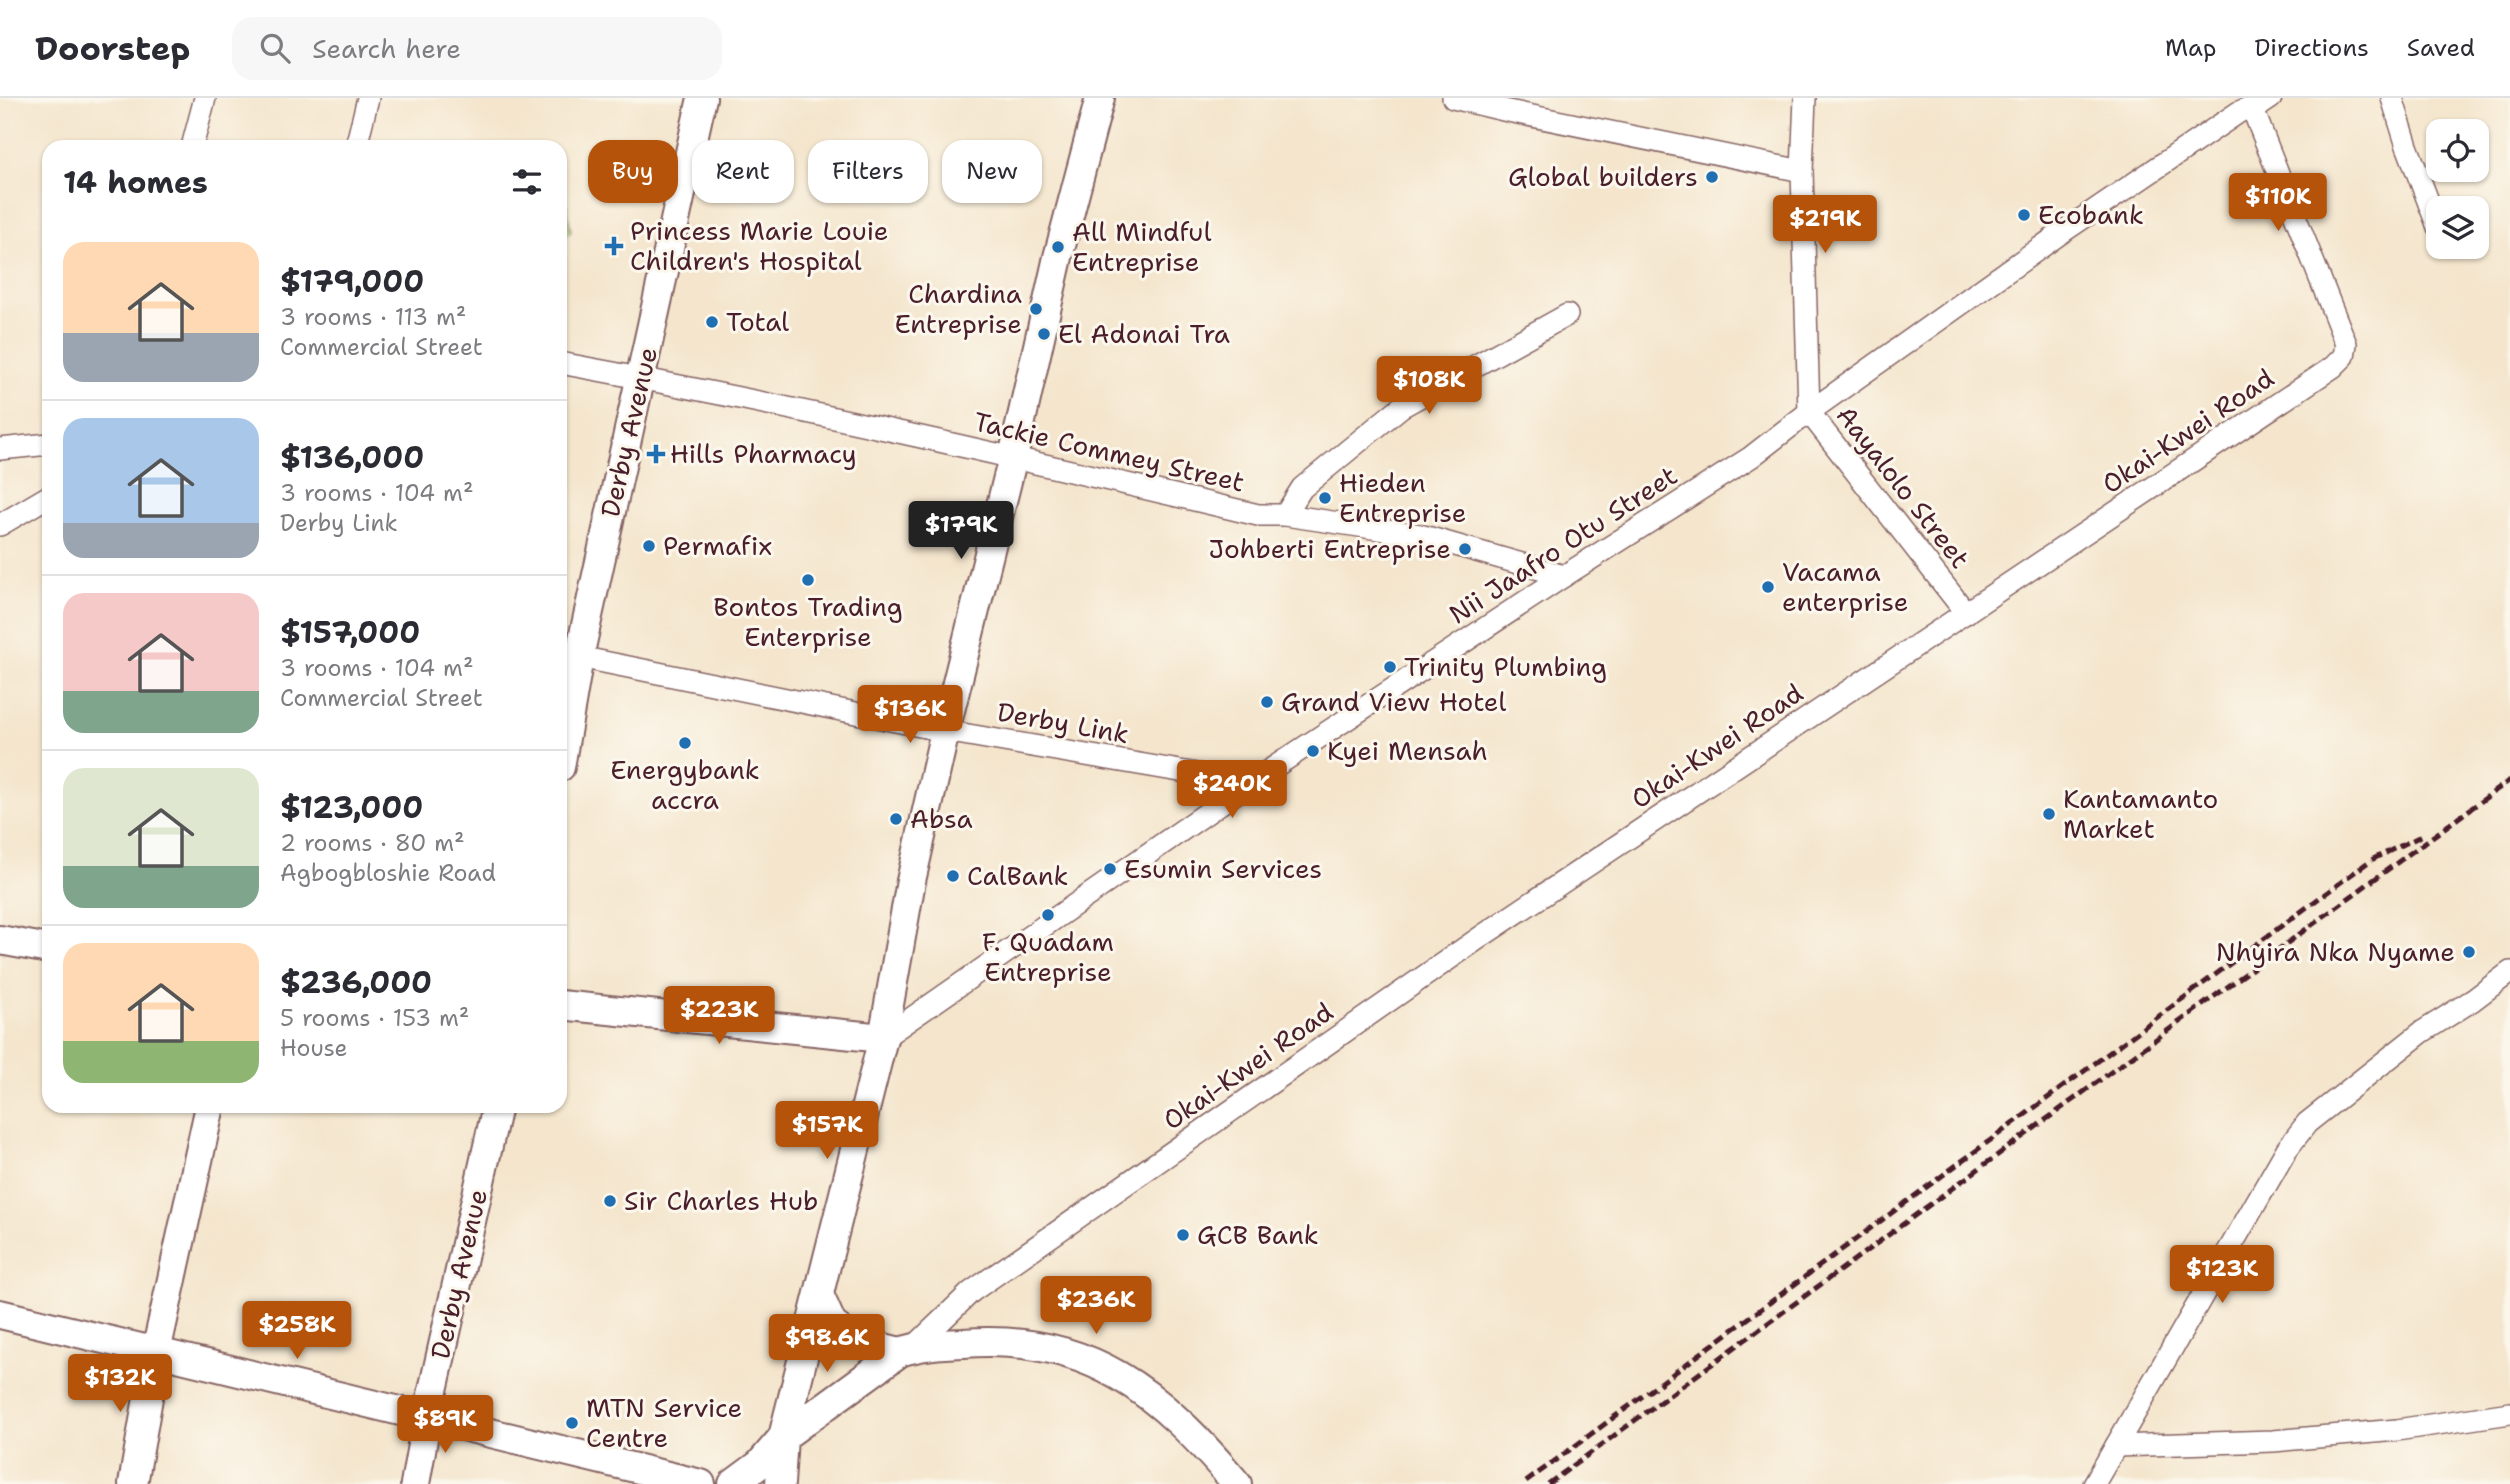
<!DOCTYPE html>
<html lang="en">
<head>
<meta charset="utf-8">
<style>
  :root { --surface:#fff; --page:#f7f7f7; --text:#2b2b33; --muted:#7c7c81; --line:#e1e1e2; --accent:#b45309 }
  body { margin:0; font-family:"Shantell Sans",sans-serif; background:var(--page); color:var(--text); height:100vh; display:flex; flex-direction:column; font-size:26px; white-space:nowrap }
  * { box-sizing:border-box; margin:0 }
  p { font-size:23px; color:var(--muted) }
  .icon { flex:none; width:38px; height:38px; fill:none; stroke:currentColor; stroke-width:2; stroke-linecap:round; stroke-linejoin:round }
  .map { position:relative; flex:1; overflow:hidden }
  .drawer { position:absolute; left:42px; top:42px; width:525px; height:973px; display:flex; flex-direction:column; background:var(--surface); border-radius:21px; box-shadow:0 2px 5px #0004 }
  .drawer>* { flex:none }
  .top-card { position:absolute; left:588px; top:42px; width:665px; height:63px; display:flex; gap:14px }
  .tools { position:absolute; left:2426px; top:21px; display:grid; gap:14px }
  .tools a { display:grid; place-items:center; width:63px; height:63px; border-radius:14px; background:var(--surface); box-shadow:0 2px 5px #0004; font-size:35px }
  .price { position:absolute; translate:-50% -60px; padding:0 16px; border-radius:7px; background:var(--accent); color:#fff; font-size:23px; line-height:46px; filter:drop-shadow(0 2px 4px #0008) }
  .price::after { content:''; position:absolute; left:50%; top:42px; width:21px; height:16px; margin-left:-10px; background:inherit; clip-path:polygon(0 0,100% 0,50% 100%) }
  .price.active { background:#222; color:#fff }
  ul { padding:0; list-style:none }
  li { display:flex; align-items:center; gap:21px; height:175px; padding:0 21px }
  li+li { border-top:2px solid var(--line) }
  li span { display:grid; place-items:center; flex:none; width:196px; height:140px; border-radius:21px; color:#555 }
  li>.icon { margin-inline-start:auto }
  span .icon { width:84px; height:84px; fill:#fffc; stroke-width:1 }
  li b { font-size:30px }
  h2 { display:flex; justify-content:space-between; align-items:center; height:84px; padding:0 21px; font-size:30px }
  .pill { padding:0 24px; border-radius:21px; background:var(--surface); box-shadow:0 2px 5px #0004; font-size:24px; line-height:63px }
  .pill.active { background:var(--accent); color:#fff }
  header { display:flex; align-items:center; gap:42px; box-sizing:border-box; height:98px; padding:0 35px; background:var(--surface); border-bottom:2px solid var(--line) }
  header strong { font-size:33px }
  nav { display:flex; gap:38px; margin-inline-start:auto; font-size:24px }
  .search { width:490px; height:63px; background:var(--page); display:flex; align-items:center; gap:18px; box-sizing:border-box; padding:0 24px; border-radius:21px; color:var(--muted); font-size:26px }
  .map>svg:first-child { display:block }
  .green { fill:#b2d57e; stroke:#7e7a54; stroke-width:2 }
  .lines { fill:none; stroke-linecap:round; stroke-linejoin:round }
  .street-casing { stroke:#866463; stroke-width:24 }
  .secondary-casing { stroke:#866463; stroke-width:32 }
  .street { stroke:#fff; stroke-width:21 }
  .secondary { stroke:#fff; stroke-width:28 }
  .rail { stroke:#4a1f2b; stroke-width:5; stroke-dasharray:10 5; stroke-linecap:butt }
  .poi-dot { fill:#1f6fb2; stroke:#fbf7ec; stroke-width:2.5 }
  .labels { text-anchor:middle; stroke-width:6; stroke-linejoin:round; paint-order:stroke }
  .poi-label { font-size:26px; fill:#4a1f2b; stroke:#fbf7ec; text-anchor:start }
  .street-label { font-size:26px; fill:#4a1f2b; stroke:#fbf7ec }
</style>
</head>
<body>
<header>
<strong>Doorstep</strong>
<div class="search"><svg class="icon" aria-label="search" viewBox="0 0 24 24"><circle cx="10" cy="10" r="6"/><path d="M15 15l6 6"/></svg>Search here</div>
<nav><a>Map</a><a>Directions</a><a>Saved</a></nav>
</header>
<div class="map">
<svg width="2510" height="1386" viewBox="0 0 2510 1386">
  <rect width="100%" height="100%" fill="#fbf7ec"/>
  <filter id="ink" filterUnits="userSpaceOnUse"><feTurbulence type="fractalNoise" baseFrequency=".0143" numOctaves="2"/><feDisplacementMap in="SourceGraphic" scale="14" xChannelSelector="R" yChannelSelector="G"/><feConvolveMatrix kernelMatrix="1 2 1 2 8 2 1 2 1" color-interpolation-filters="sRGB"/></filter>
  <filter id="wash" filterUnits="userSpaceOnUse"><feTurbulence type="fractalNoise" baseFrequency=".00686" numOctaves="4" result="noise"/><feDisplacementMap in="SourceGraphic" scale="28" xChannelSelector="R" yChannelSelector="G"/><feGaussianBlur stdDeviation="1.57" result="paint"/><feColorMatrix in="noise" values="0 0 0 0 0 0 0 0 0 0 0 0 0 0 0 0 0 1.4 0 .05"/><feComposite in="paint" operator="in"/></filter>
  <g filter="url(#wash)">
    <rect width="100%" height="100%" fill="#f4e5cc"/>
    <path class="green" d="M563 92 571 134 560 139V94Z"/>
  </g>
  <g filter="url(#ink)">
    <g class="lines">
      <defs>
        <g id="street">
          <path d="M1453 0 1508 13 1802 73"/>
          <path d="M1805 0 1802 73 1809 314 1966 515"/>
          <path d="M2392 0 2407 48 2438 129"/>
          <path d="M192 49 205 0"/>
          <path d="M356 49 368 0"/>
          <path d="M560 265C794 308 1026 362 1258 417H1285L1420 437 1564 478"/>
          <path d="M0 351 49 346"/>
          <path d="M1285 417 1302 390 1401 309 1567 217"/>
          <path d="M0 427 49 398"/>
          <path d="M579 559 945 633 1250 685"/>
          <path d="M883 940 1250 685 1564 478 1751 359 1809 314 2061 135 2239 14 2246 11 2253 12 2271 0"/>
          <path d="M914 1249 971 1194 1482 838 2333 269 2344 258 2346 246 2253 12"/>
          <path d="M2116 1348 2273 1343 2397 1332 2510 1315"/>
          <path d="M2094 1386 2287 1051 2307 1025 2422 934 2473 902 2510 874"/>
        </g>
        <g id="secondary">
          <path d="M560 669 579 559 702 0"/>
          <path d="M0 842 49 851"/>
          <path d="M560 907 883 940"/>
          <path d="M820 1199 832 1226 853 1242 900 1254"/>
          <path d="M0 1216 701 1386"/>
          <path d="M133 1386 156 1254 210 1008"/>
          <path d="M415 1386 427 1319 497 1008"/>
          <path d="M733 1386 760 1366 783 1339 900 1254C920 1247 942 1246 963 1245 1089 1235 1160 1295 1237 1386"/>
          <path d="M780 1386 783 1339 883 940 911 783 945 633 1013 359 1058 159 1100 0"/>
        </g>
      </defs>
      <use href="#street" class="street-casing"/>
      <use href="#secondary" class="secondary-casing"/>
      <use href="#street" class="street"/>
      <use href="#secondary" class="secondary"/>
      <g class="rail">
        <path d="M1526 1384 2371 762 2425 736"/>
        <path d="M1548 1386 2510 682"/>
      </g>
    </g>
  </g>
  <g class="poi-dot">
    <circle cx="1712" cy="79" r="7"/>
    <circle cx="2024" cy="117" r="7"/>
    <path d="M610.5 137.5h7v7h7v7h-7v7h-7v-7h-7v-7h7z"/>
    <circle cx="1058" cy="149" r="7"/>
    <circle cx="1036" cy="211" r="7"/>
    <circle cx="712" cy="224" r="7"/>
    <circle cx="1044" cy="236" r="7"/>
    <path d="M652.5 345.5h7v7h7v7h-7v7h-7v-7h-7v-7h7z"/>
    <circle cx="1325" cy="400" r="7"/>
    <circle cx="649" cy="448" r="7"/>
    <circle cx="1465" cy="451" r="7"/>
    <circle cx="808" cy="482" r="7"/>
    <circle cx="1768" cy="489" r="7"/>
    <circle cx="1390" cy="569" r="7"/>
    <circle cx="1267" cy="604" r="7"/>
    <circle cx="685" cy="645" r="7"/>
    <circle cx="1313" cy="653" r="7"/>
    <circle cx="2049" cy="716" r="7"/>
    <circle cx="896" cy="721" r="7"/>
    <circle cx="1110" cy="771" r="7"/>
    <circle cx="953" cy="778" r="7"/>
    <circle cx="1048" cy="817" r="7"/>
    <circle cx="2469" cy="854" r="7"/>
    <circle cx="610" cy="1103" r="7"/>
    <circle cx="1183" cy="1137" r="7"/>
    <circle cx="572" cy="1325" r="7"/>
  </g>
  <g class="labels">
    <g class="poi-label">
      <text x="1698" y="88" text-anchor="end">Global builders</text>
      <text x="2038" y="126">Ecobank</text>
      <text x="630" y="142">Princess Marie Louie<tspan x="630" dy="30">Children's Hospital</tspan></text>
      <text x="1072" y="143">All Mindful<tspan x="1072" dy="30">Entreprise</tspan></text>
      <text x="1022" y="205" text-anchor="end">Chardina<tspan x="1022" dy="30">Entreprise</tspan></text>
      <text x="726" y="233">Total</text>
      <text x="1058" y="245">El Adonai Tra</text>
      <text x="670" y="365">Hills Pharmacy</text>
      <text x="1339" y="394">Hieden<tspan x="1339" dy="30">Entreprise</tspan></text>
      <text x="663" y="457">Permafix</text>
      <text x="1451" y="460" text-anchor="end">Johberti Entreprise</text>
      <text x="1782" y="483">Vacama<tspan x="1782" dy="30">enterprise</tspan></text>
      <text x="808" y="518" text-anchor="middle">Bontos Trading<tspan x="808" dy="30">Enterprise</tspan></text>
      <text x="1404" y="578">Trinity Plumbing</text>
      <text x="1281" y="613">Grand View Hotel</text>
      <text x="1327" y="662">Kyei Mensah</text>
      <text x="685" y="681" text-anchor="middle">Energybank<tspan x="685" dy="30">accra</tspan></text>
      <text x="2063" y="710">Kantamanto<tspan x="2063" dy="30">Market</tspan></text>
      <text x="910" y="730">Absa</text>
      <text x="1124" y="780">Esumin Services</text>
      <text x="967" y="787">CalBank</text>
      <text x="1048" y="853" text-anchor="middle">F. Quadam<tspan x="1048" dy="30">Entreprise</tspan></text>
      <text x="2455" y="863" text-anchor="end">Nhyira Nka Nyame</text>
      <text x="624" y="1112">Sir Charles Hub</text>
      <text x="1197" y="1146">GCB Bank</text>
      <text x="586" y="1319">MTN Service<tspan x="586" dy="30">Centre</tspan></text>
    </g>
    <g class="street-label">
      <text transform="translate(2188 333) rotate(-34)" y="9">Okai-Kwei Road</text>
      <text transform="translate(629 334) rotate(-77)" y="9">Derby Avenue</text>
      <text transform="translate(1109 354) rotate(13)" y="9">Tackie Commey Street</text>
      <text transform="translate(1903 389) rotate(52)" y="9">Aayalolo Street</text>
      <text transform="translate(1563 447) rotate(-33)" y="9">Nii Jaafro Otu Street</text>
      <text transform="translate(1063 625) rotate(10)" y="9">Derby Link</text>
      <text transform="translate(1717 648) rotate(-34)" y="9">Okai-Kwei Road</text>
      <text transform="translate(1248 968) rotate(-35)" y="9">Okai-Kwei Road</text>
      <text transform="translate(459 1176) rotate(-77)" y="9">Derby Avenue</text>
    </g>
  </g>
</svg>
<div class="tools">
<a><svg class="icon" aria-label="locate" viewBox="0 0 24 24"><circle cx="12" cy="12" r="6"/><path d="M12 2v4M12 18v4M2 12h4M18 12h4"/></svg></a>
<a><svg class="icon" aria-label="layers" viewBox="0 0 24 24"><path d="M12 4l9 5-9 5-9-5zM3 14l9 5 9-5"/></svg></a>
</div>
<b class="price" style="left:2278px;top:135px">$110K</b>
<b class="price" style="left:1825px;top:157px">$219K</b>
<b class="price" style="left:1429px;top:318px">$108K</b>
<b class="price active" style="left:961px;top:463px">$179K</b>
<b class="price" style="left:910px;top:647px">$136K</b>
<b class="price" style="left:1232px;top:722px">$240K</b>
<b class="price" style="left:719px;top:948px">$223K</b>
<b class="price" style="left:827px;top:1063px">$157K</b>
<b class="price" style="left:2222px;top:1207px">$123K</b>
<b class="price" style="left:1096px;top:1238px">$236K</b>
<b class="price" style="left:297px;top:1263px">$258K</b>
<b class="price" style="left:827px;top:1276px">$98.6K</b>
<b class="price" style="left:120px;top:1316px">$132K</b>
<b class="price" style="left:445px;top:1357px">$89K</b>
<div class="top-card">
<a class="pill active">Buy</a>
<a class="pill">Rent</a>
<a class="pill">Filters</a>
<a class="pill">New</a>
</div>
<section class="drawer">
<h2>14 homes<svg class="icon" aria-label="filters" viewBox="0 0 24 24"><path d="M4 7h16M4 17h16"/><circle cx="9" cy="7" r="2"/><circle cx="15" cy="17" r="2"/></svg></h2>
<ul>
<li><span style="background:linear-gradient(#ffd9b3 65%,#9aa5b1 0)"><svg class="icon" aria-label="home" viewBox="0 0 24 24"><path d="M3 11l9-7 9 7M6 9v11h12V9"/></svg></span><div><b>$179,000</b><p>3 rooms · 113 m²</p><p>Commercial Street</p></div></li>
<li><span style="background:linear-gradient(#a9c7e8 75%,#9aa5b1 0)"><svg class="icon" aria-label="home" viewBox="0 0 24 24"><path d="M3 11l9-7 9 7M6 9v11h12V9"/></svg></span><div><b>$136,000</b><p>3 rooms · 104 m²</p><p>Derby Link</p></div></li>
<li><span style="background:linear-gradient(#f6c9c9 70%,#7fa58c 0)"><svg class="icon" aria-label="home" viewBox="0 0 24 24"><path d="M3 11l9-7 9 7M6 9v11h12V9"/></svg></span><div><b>$157,000</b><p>3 rooms · 104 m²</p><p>Commercial Street</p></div></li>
<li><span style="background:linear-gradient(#dfe7d0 70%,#7fa58c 0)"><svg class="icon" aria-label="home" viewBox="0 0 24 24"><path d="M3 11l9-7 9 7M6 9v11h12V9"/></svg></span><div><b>$123,000</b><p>2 rooms · 80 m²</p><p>Agbogbloshie Road</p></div></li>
<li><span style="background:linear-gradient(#ffd9b3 70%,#8fb573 0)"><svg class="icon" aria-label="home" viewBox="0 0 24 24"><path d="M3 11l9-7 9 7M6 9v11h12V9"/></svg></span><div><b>$236,000</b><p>5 rooms · 153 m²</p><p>House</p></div></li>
</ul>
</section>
</div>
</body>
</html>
